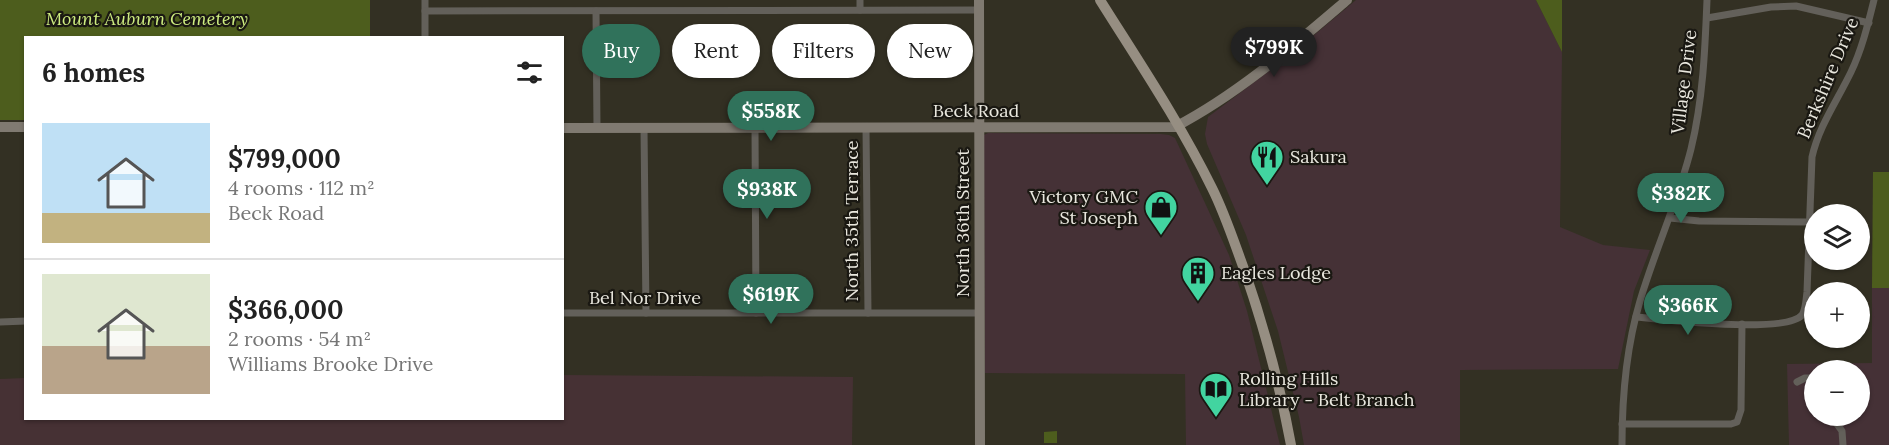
<!DOCTYPE html>
<html lang="en">
<head>
<meta charset="utf-8">
<style>
  :root { --surface:#fff; --page:#f2f2f2; --text:#222; --muted:#767676; --line:#e0e0e0; --accent:#30725b }
  body { margin:0; font-family:Lora,serif; background:var(--page); color:var(--text); height:100vh; display:flex; flex-direction:column; font-size:22px; white-space:nowrap }
  * { box-sizing:border-box; margin:0 }
  p { font-size:20px; color:var(--muted) }
  .icon { flex:none; width:33px; height:33px; fill:none; stroke:currentColor; stroke-width:2; stroke-linecap:round; stroke-linejoin:round }
  .map { position:relative; flex:1; overflow:hidden }
  .details { position:absolute; left:24px; top:36px; width:540px; height:384px; display:flex; flex-direction:column; background:var(--surface); border-radius:0px; box-shadow:0 2px 4px #0004 }
  .details>* { flex:none }
  .guide { position:absolute; left:582px; top:24px; width:570px; height:54px; display:flex; gap:12px }
  .fabs { position:absolute; left:1804px; top:204px; display:grid; gap:12px }
  .fabs a { display:grid; place-items:center; width:66px; height:66px; border-radius:50%; background:var(--surface); box-shadow:0 2px 4px #0004; font-size:30px }
  .price { position:absolute; translate:-50% -51px; padding:0 14px; border-radius:21px; background:var(--accent); color:#fff; font-size:20px; line-height:39px; filter:drop-shadow(0 2px 3px #0008) }
  .price::after { content:''; position:absolute; left:50%; top:36px; width:18px; height:14px; margin-left:-9px; background:inherit; clip-path:polygon(0 0,100% 0,50% 100%) }
  .price.current { background:#222; color:#fff }
  ul { padding:0; list-style:none }
  li { display:flex; align-items:center; gap:18px; height:150px; padding:0 18px }
  li+li { border-top:2px solid var(--line) }
  li span { display:grid; place-items:center; flex:none; width:168px; height:120px; border-radius:0px; color:#555 }
  li>.icon { margin-inline-start:auto }
  span .icon { width:72px; height:72px; fill:#fffc; stroke-width:1 }
  li b { font-size:26px }
  h2 { display:flex; justify-content:space-between; align-items:center; height:72px; padding:0 18px; font-size:26px }
  .tag { padding:0 21px; border-radius:27px; background:var(--surface); box-shadow:0 2px 4px #0004; font-size:21px; line-height:54px }
  .tag.current { background:var(--accent); color:#fff }
  .map>svg:first-child { display:block }
  .commercial { fill:#453136; fill-rule:evenodd }
  .medical { fill:#463134 }
  .green { fill:#4d5d1d }
  .lines { fill:none; stroke-linecap:round; stroke-linejoin:round }
  .street { stroke:#63605a; stroke-width:7 }
  .secondary { stroke:#807a71; stroke-width:10 }
  .primary { stroke:#968e82; stroke-width:10 }
  .labels { text-anchor:middle; stroke-width:4.5; stroke-linejoin:round; paint-order:stroke }
  .park-label { font-size:18px; font-style:italic; fill:#ceed80; stroke:#1a1812 }
  .street-label { font-size:18px; fill:#e9e7de; stroke:#1a1812 }
  .poi-label { font-size:18px; fill:#e9e7de; stroke:#1a1812; text-anchor:start }
</style>
</head>
<body>
<div class="map">
<svg width="1889" height="445" viewBox="0 0 1889 445">
  <rect width="100%" height="100%" fill="#333023"/>
  <g class="commercial">
    <path d="M1356 0H1536L1562 52 1560 227 1603 245 1650 250 1634 291 1618 369 1460 370V445H1304L1299 417 1278 331 1246 235 1207 144 1205 134 1208 117 1289 56Z"/>
    <path d="M988 133 1161 134 1169 135 1175 138 1229 255 1247 311 1280 445H1186L1185 374 985 373 984 135Z"/>
    <path d="M1872 288H1889V445H1789L1787 364 1872 363ZM1815 370H1860V416H1815Z"/>
  </g>
  <path class="medical" d="M563 375 853 377 852 445H0V379L25 378 26 418H562Z"/>
  <g class="green">
    <path d="M0 0H370V37L26 38 25 120H0Z"/>
    <path d="M1536 0H1562V52Z"/>
    <path d="M1873 172H1889V288H1872Z"/>
    <path d="M1057 431V443H1044V432Z"/>
  </g>
  <g class="lines">
    <g class="street">
      <path d="M425 0V38"/>
      <path d="M860 0V10"/>
      <path d="M425 11 980 10"/>
      <path d="M596 11 597 128"/>
      <path d="M1707 18 1771 7 1796 6 1869 23"/>
      <path d="M644 128 646 313"/>
      <path d="M755 128 756 313"/>
      <path d="M866 128 868 313"/>
      <path d="M1670 218 1699 221 1808 222"/>
      <path d="M562 313H980"/>
      <path d="M1636 317C1663 320 1787 334 1802 315 1806 309 1806 299 1807 292L1812 157C1819 126 1837 101 1851 72 1862 49 1868 24 1874 0"/>
      <path d="M0 322 26 321"/>
      <path d="M1797 382 1805 378H1815"/>
      <path d="M1831 416 1842 431 1843 445"/>
      <path d="M1622 424H1731L1737 422 1741 410 1742 324"/>
      <path d="M1622 445C1622 396 1626 348 1640 301 1655 250 1678 201 1691 149 1703 100 1705 50 1707 0"/>
    </g>
    <g class="secondary">
      <path d="M979 0 980 445"/>
      <path d="M0 127H26"/>
      <path d="M562 128 1175 127C1238 94 1293 46 1347 0"/>
    </g>
    <path class="primary" d="M1100 0C1139 62 1180 123 1212 188 1225 214 1234 242 1244 269 1264 327 1280 385 1291 445"/>
  </g>
  <defs>
    <symbol id="restaurant-pin" viewBox="-11 -11 22 30"><path d="M0 17L-7.5 6A9.5 9.5 0 1 1 7.5 6Z" fill="#42d4a0" stroke="#1a1812"/><path d="M-5-6h1v4h1v-4h1v4h1v-4h1v5L-1.5 .5V6h-2V.5L-5-1ZM5-6V6H3V1.5H1.5Q1.5-4 5-6Z" fill="#111"/></symbol>
    <symbol id="shop-pin" viewBox="-11 -11 22 30"><path d="M0 17L-7.5 6A9.5 9.5 0 1 1 7.5 6Z" fill="#42d4a0" stroke="#1a1812"/><path d="M-5-2.5h2.3a2.7 3.5 0 0 1 5.4 0H5L5.5 6h-11ZM-1.5-2.5h3a1.5 2.3 0 0 0-3 0Z" fill="#111"/></symbol>
    <symbol id="building-pin" viewBox="-11 -11 22 30"><path d="M0 17L-7.5 6A9.5 9.5 0 1 1 7.5 6Z" fill="#42d4a0" stroke="#1a1812"/><path d="M-4-6H4V6H1V3H-1V6H-4ZM-2.5-4.3h1.7v1.8h-1.7ZM.8-4.3h1.7v1.8H.8ZM-2.5-1h1.7V.8h-1.7ZM.8-1h1.7V.8H.8Z" fill="#111"/></symbol>
    <symbol id="library-pin" viewBox="-11 -11 22 30"><path d="M0 17L-7.5 6A9.5 9.5 0 1 1 7.5 6Z" fill="#42d4a0" stroke="#1a1812"/><path d="M-6-4Q-3-5.5-.7-3.5V5Q-3 3-6 4ZM6-4Q3-5.5 .7-3.5V5Q3 3 6 4Z" fill="#111"/></symbol>
  </defs>
  <g fill-rule="evenodd">
    <use href="#restaurant-pin" x="1248" y="138" width="38" height="52"/>
    <use href="#shop-pin" x="1142" y="188" width="38" height="52"/>
    <use href="#building-pin" x="1179" y="254" width="38" height="52"/>
    <use href="#library-pin" x="1197" y="370" width="38" height="52"/>
  </g>
  <g class="labels">
    <g class="park-label">
      <text x="147" y="25">Mount Auburn Cemetery</text>
    </g>
    <g class="street-label">
      <text transform="translate(1828 78) rotate(-67)" y="6">Berkshire Drive</text>
      <text transform="translate(1684 82) rotate(-83)" y="6">Village Drive</text>
      <text x="976" y="117">Beck Road</text>
      <text transform="translate(852 221) rotate(-90)" y="6">North 35th Terrace</text>
      <text transform="translate(963 223) rotate(-90)" y="6">North 36th Street</text>
      <text x="645" y="304">Bel Nor Drive</text>
    </g>
    <g class="poi-label">
      <text x="1290" y="163">Sakura</text>
      <text x="1138" y="203" text-anchor="end">Victory GMC<tspan x="1138" dy="21">St Joseph</tspan></text>
      <text x="1221" y="279">Eagles Lodge</text>
      <text x="1239" y="385">Rolling Hills<tspan x="1239" dy="21">Library - Belt Branch</tspan></text>
    </g>
  </g>
</svg>
<div class="fabs">
<a><svg class="icon" aria-label="layers" viewBox="0 0 24 24"><path d="M12 4l9 5-9 5-9-5zM3 14l9 5 9-5"/></svg></a>
<a>+</a>
<a>−</a>
</div>
<b class="price current" style="left:1274px;top:78px">$799K</b>
<b class="price" style="left:771px;top:142px">$558K</b>
<b class="price" style="left:767px;top:220px">$938K</b>
<b class="price" style="left:1681px;top:224px">$382K</b>
<b class="price" style="left:771px;top:325px">$619K</b>
<b class="price" style="left:1688px;top:336px">$366K</b>
<div class="guide">
<a class="tag current">Buy</a>
<a class="tag">Rent</a>
<a class="tag">Filters</a>
<a class="tag">New</a>
</div>
<section class="details">
<h2>6 homes<svg class="icon" aria-label="filters" viewBox="0 0 24 24"><path d="M4 7h16M4 17h16"/><circle cx="9" cy="7" r="2"/><circle cx="15" cy="17" r="2"/></svg></h2>
<ul>
<li><span style="background:linear-gradient(#bfe0f5 75%,#c2b280 0)"><svg class="icon" aria-label="home" viewBox="0 0 24 24"><path d="M3 11l9-7 9 7M6 9v11h12V9"/></svg></span><div><b>$799,000</b><p>4 rooms · 112 m²</p><p>Beck Road</p></div></li>
<li><span style="background:linear-gradient(#dfe7d0 60%,#b9a48a 0)"><svg class="icon" aria-label="home" viewBox="0 0 24 24"><path d="M3 11l9-7 9 7M6 9v11h12V9"/></svg></span><div><b>$366,000</b><p>2 rooms · 54 m²</p><p>Williams Brooke Drive</p></div></li>
</ul>
</section>
</div>
</body>
</html>
